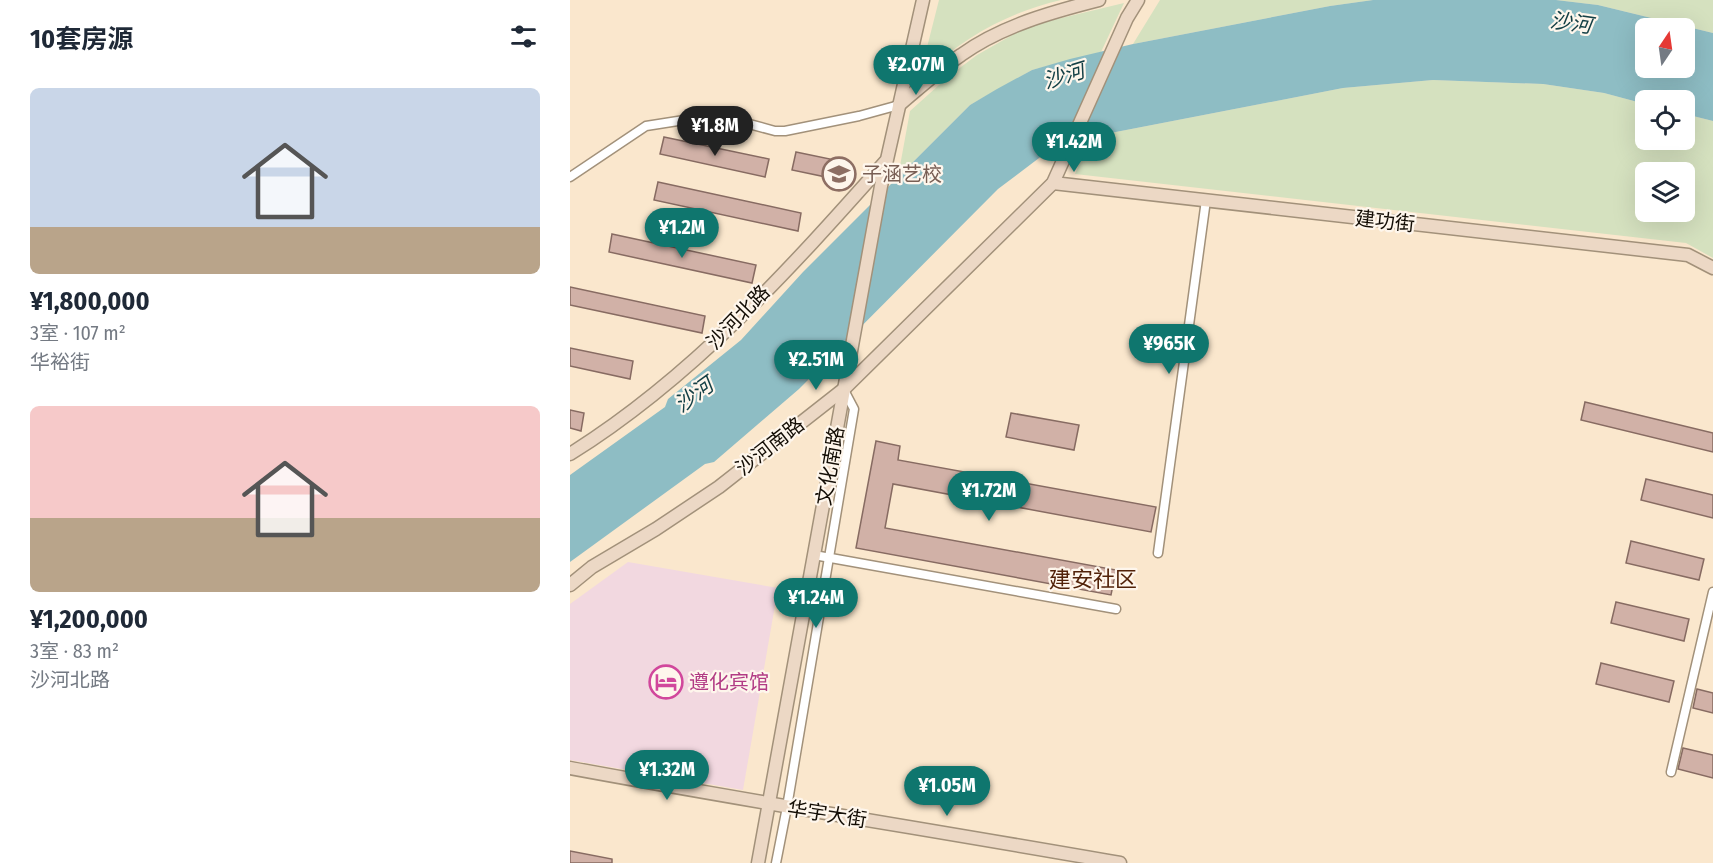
<!DOCTYPE html>
<html lang="zh">
<head>
<meta charset="utf-8">
<style>
  :root { --surface:#fff; --page:#f2f2f3; --text:#1f2937; --muted:#747a83; --accent:#0f766e }
  body { margin:0; font-family:"Fira Sans Condensed","Noto Sans SC",sans-serif; background:var(--page); color:var(--text); height:100vh; display:flex; flex-direction:column; font-size:22px; white-space:nowrap }
  * { box-sizing:border-box; margin:0 }
  p { font-size:20px; color:var(--muted) }
  .icon { flex:none; width:33px; height:33px; fill:none; stroke:currentColor; stroke-width:2; stroke-linecap:round; stroke-linejoin:round }
  .map { position:relative; flex:1; overflow:hidden }
  .side { display:flex; flex-direction:column; background:var(--surface); width:570px }
  .side>* { flex:none }
  .needle { width:39px; rotate:13deg }
  .tools { position:absolute; left:1065px; top:18px; display:grid; gap:12px }
  .tools a { display:grid; place-items:center; width:60px; height:60px; border-radius:9px; background:var(--surface); box-shadow:0 6px 24px #0002; font-size:30px }
  .price { position:absolute; translate:-50% -51px; padding:0 14px; border-radius:21px; background:var(--accent); color:#fff; font-size:20px; line-height:39px; filter:drop-shadow(0 2px 3px #0008) }
  .price::after { content:''; position:absolute; left:50%; top:36px; width:18px; height:14px; margin-left:-9px; background:inherit; clip-path:polygon(0 0,100% 0,50% 100%) }
  .price.on { background:#222; color:#fff }
  ul { padding:0; list-style:none }
  li { display:grid; align-content:center; gap:12px; height:318px; padding:0 30px }
  li span { display:grid; place-items:center; height:186px; border-radius:9px; color:#555 }
  li>.icon { margin-inline-start:auto }
  span .icon { width:108px; height:108px; fill:#fffc; stroke-width:1 }
  li b { font-size:26px }
  h2 { display:flex; justify-content:space-between; align-items:center; height:72px; padding:0 30px; font-size:26px }
  main { display:flex; flex:1; min-height:0 }
  .map>svg:first-child { display:block }
  .commercial { fill:#f2d8e0 }
  .green { fill:#d5e1bf; fill-rule:evenodd }
  .water { fill:#8ebdc4; fill-rule:evenodd }
  .building { fill:#d1b1a7; stroke:#876b62; stroke-width:1.5 }
  .lines { fill:none; stroke-linecap:round; stroke-linejoin:round }
  .street-casing { stroke:#a2917a; stroke-width:11 }
  .secondary-casing { stroke:#a2917a; stroke-width:15 }
  .street { stroke:#fff; stroke-width:8 }
  .secondary { stroke:#ecd8c5; stroke-width:12 }
  .labels { text-anchor:middle; stroke-width:4.5; stroke-linejoin:round; paint-order:stroke }
  .education-label { font-size:20px; fill:#785e54; stroke:#fef6ec; text-anchor:start }
  .street-label { font-size:20px; fill:#130d05; stroke:#fef6ec }
  .hotel-label { font-size:20px; fill:#b23c85; stroke:#fef6ec; text-anchor:start }
  .water-label { font-size:21px; font-style:italic; fill:#144046; stroke:#fef6ec }
  .quarter-label { font-size:22px; fill:#522209; stroke:#fef6ec }
</style>
</head>
<body>
<main>
<section class="side">
<h2>10套房源<svg class="icon" aria-label="filters" viewBox="0 0 24 24"><path d="M4 7h16M4 17h16"/><circle cx="9" cy="7" r="2"/><circle cx="15" cy="17" r="2"/></svg></h2>
<ul>
<li><span style="background:linear-gradient(#c9d6e8 75%,#b9a48a 0)"><svg class="icon" aria-label="home" viewBox="0 0 24 24"><path d="M3 11l9-7 9 7M6 9v11h12V9"/></svg></span><div><b>¥1,800,000</b><p>3室 · 107 m²</p><p>华裕街</p></div></li>
<li><span style="background:linear-gradient(#f6c9c9 60%,#b9a48a 0)"><svg class="icon" aria-label="home" viewBox="0 0 24 24"><path d="M3 11l9-7 9 7M6 9v11h12V9"/></svg></span><div><b>¥1,200,000</b><p>3室 · 83 m²</p><p>沙河北路</p></div></li>
</ul>
</section>
<div class="map">
<svg width="1143" height="863" viewBox="0 0 1143 863">
  <rect width="100%" height="100%" fill="#fae7cd"/>
  <path class="commercial" d="M58 562 208 588 173 790 0 760V604Z"/>
  <g class="green">
    <path d="M369 0H491C436 13 397 36 354 73L352 67Z"/>
    <path d="M590 0H803L760 6 563 44Z"/>
    <path d="M986 0H1143V33L1028 5Z"/>
    <path d="M554 3 531 52 462 70 400 105 328 177 340 111 379 76 407 55 458 26Z"/>
    <path d="M863 80 973 84 1034 93 1075 104 1076 140H1114L1115 114 1143 121V258L1116 243 505 174 520 137 773 88ZM1076 172H1114V212H1076Z"/>
  </g>
  <path class="water" d="M803 0H986L1028 5 1143 33V121L1115 114 1114 100H1076L1075 104 1034 93 973 84 863 80 773 88 520 137 473 155 428 189 229 389 144 462 135 464 0 562V475L95 407 98 399 171 340 233 272 400 105 427 89 462 70 500 59 563 44 760 6ZM1076 28H1114V68H1076Z"/>
  <g class="building">
    <path d="M94 137 199 159 195 177 90 154Z"/>
    <path d="M226 152 260 159 256 177 222 170Z"/>
    <path d="M88 182 231 213 228 231 84 200Z"/>
    <path d="M42 234 186 265 182 283 39 252Z"/>
    <path d="M0 287 135 316 132 333 0 305Z"/>
    <path d="M0 348 63 361 60 379 0 366Z"/>
    <path d="M1015 402 1143 433V452L1011 420Z"/>
    <path d="M0 410 14 413 11 431 0 428Z"/>
    <path d="M441 413 509 425 504 450 436 437Z"/>
    <path d="M306 441 330 446 328 460 586 507 581 532 323 484 315 528 546 570 541 595 286 548Z"/>
    <path d="M1076 479 1143 495V518L1071 500Z"/>
    <path d="M1061 541 1134 559 1129 580 1056 563Z"/>
    <path d="M1046 602 1119 619 1114 641 1041 623Z"/>
    <path d="M1031 663 1104 681 1099 702 1026 684Z"/>
    <path d="M1127 689 1143 693V713L1123 708Z"/>
    <path d="M1113 748 1143 755V778L1108 769Z"/>
    <path d="M0 851 42 859V863H0Z"/>
  </g>
  <g class="lines">
    <defs>
      <g id="street">
        <path d="M0 177 76 126 146 115 205 131H215L289 116 329 105"/>
        <path d="M588 553 636 200"/>
        <path d="M244 555 546 609"/>
        <path d="M1101 772 1143 592"/>
        <path d="M206 863 217 807 284 409 274 390"/>
      </g>
      <g id="secondary">
        <path d="M329 105C349 88 369 70 391 55 431 26 482 12 529 0"/>
        <path d="M483 183 1118 255 1143 268"/>
        <path d="M0 454C122 378 220 269 315 162"/>
        <path d="M0 585 22 567 86 529 149 487 274 389 483 183 557 18 568 0"/>
        <path d="M0 768C183 802 367 831 550 863"/>
        <path d="M188 863 311 186 353 0"/>
      </g>
    </defs>
    <use href="#street" class="street-casing"/>
    <use href="#secondary" class="secondary-casing"/>
    <use href="#street" class="street"/>
    <use href="#secondary" class="secondary"/>
  </g>
  <defs>
    <symbol id="school-ring" viewBox="-11 -11 22 22"><circle r="9.5" fill="#fef6ec" stroke="#8d6e63" stroke-width="1.5"/><path d="M0-5L7-2L0 1L-7-2ZM-4 1L0 2.5L4 1V4Q0 6-4 4Z" fill="#8d6e63"/></symbol>
    <symbol id="hotel-ring" viewBox="-11 -11 22 22"><circle r="9.5" fill="#fef6ec" stroke="#d1479c" stroke-width="1.5"/><path d="M-6-4.5h1.5V1H6V5H4.5V3h-9V5H-6ZM-4 0a1.8 1.8 0 1 1 3.6 0ZM.5 0V-2.5h3Q6-2.5 6 0Z" fill="#d1479c"/></symbol>
  </defs>
  <g fill-rule="evenodd">
    <use href="#school-ring" x="250" y="155" width="38" height="38"/>
    <use href="#hotel-ring" x="77" y="663" width="38" height="38"/>
  </g>
  <g class="labels">
    <g class="education-label">
      <text x="292" y="181">子涵艺校</text>
    </g>
    <g class="street-label">
      <text transform="translate(815 221) rotate(6)" y="7">建功街</text>
      <text transform="translate(168 317) rotate(-46)" y="7">沙河北路</text>
      <text transform="translate(200 446) rotate(-38)" y="7">沙河南路</text>
      <text transform="translate(260 466) rotate(-80)" y="7">文化南路</text>
      <text transform="translate(257 814) rotate(9)" y="7">华宇大街</text>
    </g>
    <g class="hotel-label">
      <text x="119" y="689">遵化宾馆</text>
    </g>
    <g class="water-label">
      <text transform="translate(1001 23) rotate(8)" y="7">沙河</text>
      <text transform="translate(494 76) rotate(-17)" y="7">沙河</text>
      <text transform="translate(124 395) rotate(-36)" y="7">沙河</text>
    </g>
    <g class="quarter-label">
      <text x="523" y="587">建安社区</text>
    </g>
  </g>
</svg>
<div class="tools">
<a><svg class="needle" viewBox="-14 -14 28 28"><path d="M0-13l5 13h-10z" fill="#e53935"/><path d="M0 13l5-13h-10z" fill="#747a83"/></svg></a>
<a><svg class="icon" aria-label="locate" viewBox="0 0 24 24"><circle cx="12" cy="12" r="6"/><path d="M12 2v4M12 18v4M2 12h4M18 12h4"/></svg></a>
<a><svg class="icon" aria-label="layers" viewBox="0 0 24 24"><path d="M12 4l9 5-9 5-9-5zM3 14l9 5 9-5"/></svg></a>
</div>
<b class="price" style="left:346px;top:96px">¥2.07M</b>
<b class="price on" style="left:145px;top:157px">¥1.8M</b>
<b class="price" style="left:504px;top:173px">¥1.42M</b>
<b class="price" style="left:112px;top:259px">¥1.2M</b>
<b class="price" style="left:599px;top:375px">¥965K</b>
<b class="price" style="left:246px;top:391px">¥2.51M</b>
<b class="price" style="left:419px;top:522px">¥1.72M</b>
<b class="price" style="left:246px;top:629px">¥1.24M</b>
<b class="price" style="left:97px;top:801px">¥1.32M</b>
<b class="price" style="left:377px;top:817px">¥1.05M</b>
</div>
</main>
</body>
</html>
